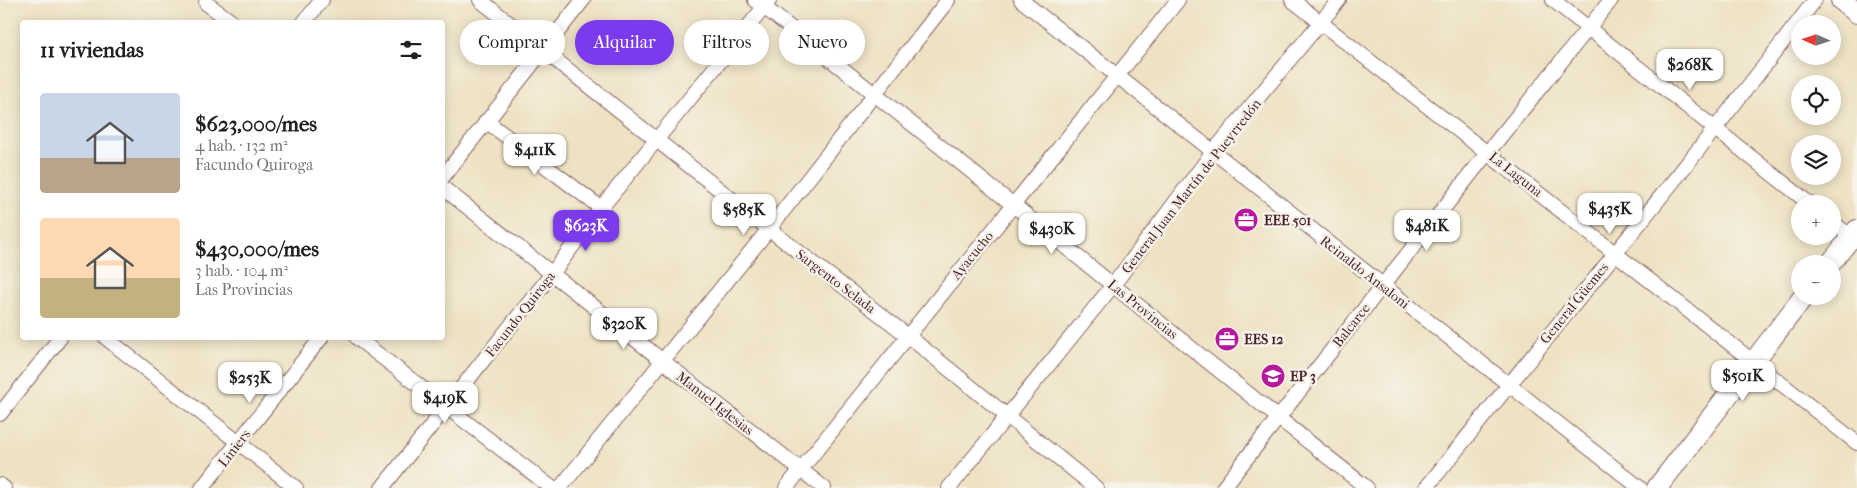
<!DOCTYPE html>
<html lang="es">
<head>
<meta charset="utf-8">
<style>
  :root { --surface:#fff; --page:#f6f6f6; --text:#202124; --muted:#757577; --accent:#7c3aed }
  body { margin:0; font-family:"IM FELL French Canon",serif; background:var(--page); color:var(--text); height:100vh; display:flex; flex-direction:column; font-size:19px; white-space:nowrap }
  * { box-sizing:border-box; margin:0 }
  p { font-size:16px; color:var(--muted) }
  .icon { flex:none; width:28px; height:28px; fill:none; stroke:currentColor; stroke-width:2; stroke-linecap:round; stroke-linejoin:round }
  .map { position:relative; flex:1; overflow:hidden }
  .panel { position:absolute; left:20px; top:20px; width:425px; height:320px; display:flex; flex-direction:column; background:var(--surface); border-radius:5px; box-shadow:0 2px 12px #0003 }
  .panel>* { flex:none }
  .guide { position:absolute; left:460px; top:20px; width:475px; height:45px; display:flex; gap:10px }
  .needle { width:32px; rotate:273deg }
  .controls { position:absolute; left:1791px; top:15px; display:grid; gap:10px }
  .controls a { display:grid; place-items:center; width:50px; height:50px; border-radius:50%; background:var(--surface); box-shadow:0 2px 12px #0003; font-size:25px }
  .price { position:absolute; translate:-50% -42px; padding:0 11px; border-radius:10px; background:#fff; color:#222; font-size:16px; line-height:32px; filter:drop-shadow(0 1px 2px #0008) }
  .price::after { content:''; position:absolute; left:50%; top:30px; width:15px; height:11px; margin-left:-8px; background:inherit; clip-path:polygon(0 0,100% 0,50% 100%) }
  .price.current { background:var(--accent); color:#fff }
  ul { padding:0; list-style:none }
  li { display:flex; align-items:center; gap:15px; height:125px; padding:0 20px }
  li span { display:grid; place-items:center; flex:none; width:140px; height:100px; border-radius:5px; color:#555 }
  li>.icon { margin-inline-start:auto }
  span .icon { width:60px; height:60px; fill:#fffc; stroke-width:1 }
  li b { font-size:21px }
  h2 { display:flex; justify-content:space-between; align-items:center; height:60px; padding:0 20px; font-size:21px }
  .pill { padding:0 18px; border-radius:22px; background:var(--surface); box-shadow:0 2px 12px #0003; font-size:18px; line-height:45px }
  .pill.current { background:var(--accent); color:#fff }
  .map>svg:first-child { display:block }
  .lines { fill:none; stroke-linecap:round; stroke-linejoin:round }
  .street-casing { stroke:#836360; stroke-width:16 }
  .secondary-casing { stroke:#836360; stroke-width:22 }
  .street { stroke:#fff; stroke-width:14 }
  .secondary { stroke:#fff; stroke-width:20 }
  .labels { text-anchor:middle; stroke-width:5; stroke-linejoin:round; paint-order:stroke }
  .street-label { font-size:14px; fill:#4a1f2b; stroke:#f7f3e8 }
  .poi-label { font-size:14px; font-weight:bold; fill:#4a1f2b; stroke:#f7f3e8; text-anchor:start }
</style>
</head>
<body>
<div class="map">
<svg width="1857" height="488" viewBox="0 0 1857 488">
  <rect width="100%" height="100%" fill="#f7f3e8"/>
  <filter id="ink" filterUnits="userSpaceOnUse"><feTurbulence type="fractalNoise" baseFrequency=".02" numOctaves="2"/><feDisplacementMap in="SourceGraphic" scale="10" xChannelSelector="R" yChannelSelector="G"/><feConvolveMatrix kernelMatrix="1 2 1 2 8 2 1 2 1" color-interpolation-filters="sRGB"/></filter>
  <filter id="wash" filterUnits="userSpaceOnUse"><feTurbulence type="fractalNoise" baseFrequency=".0096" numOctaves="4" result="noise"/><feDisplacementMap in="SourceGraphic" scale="20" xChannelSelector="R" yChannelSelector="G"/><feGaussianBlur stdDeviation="1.12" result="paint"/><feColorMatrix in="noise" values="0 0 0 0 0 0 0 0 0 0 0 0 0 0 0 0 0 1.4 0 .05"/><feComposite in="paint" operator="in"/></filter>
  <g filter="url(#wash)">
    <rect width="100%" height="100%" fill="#eee2c3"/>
  </g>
  <g filter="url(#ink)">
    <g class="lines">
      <defs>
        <g id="street">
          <path d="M480 0 769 229 908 336 1096 488"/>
          <path d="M755 0C961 160 1162 327 1367 488"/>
          <path d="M1021 0 1640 488"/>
          <path d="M1292 0 1857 443"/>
          <path d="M1553 0 1810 204"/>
          <path d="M206 3 232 22"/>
          <path d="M304 22 322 0"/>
          <path d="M486 121 601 208"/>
          <path d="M442 178 583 0"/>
          <path d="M442 187 824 488"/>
          <path d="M1832 222 1857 241"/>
          <path d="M106 338 296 488"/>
          <path d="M357 338 552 488"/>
          <path d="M0 414 60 338"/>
          <path d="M0 485 4 488"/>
          <path d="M202 488 321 338"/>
          <path d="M382 488 551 275 601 208 769 1"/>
          <path d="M560 488 769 229 948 0"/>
          <path d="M786 488 1178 0"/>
          <path d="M949 488 1114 284 1213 152 1339 0"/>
          <path d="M1223 488 1488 152 1611 0"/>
          <path d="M1426 488C1556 326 1689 165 1815 0"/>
        </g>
        <g id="secondary">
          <path d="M1841 0 1857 13"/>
          <path d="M1830 264 1857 230"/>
          <path d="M1657 488 1804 296"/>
        </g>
      </defs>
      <use href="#street" class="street-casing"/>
      <use href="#secondary" class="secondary-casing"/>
      <use href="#street" class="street"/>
      <use href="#secondary" class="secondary"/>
    </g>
  </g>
  <defs>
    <symbol id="office-disc" viewBox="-11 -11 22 22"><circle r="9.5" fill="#b5179e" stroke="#f7f3e8"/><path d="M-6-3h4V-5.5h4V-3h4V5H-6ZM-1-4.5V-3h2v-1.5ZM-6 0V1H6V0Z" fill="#fff"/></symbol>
    <symbol id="school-disc" viewBox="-11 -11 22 22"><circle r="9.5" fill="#b5179e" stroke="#f7f3e8"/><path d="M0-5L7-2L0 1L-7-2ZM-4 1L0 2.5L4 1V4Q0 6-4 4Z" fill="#fff"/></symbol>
  </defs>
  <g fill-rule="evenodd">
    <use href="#office-disc" x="1232" y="206" width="28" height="28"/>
    <use href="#office-disc" x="1213" y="325" width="28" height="28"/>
    <use href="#school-disc" x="1259" y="362" width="28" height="28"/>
  </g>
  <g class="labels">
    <g class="street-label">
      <text transform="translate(1516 174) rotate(38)" y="5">La Laguna</text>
      <text transform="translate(1191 186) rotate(-52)" y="5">General Juan Martín de Pueyrredón</text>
      <text transform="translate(972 255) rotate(-51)" y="5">Ayacucho</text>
      <text transform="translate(1365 272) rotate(38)" y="5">Reinaldo Ansaloni</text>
      <text transform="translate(836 281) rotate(37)" y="5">Sargento Selada</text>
      <text transform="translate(1574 303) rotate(-51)" y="5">General Güemes</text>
      <text transform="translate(1143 309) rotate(39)" y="5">Las Provincias</text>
      <text transform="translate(520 314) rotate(-52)" y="5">Facundo Quiroga</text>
      <text transform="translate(1351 325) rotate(-52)" y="5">Balcarce</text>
      <text transform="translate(715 403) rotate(38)" y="5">Manuel Iglesias</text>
      <text transform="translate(234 448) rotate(-52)" y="5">Liniers</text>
    </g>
    <g class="poi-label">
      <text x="1264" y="225">EEE 501</text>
      <text x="1244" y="344">EES 12</text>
      <text x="1290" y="381">EP 3</text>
    </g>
  </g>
</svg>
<div class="controls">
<a><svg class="needle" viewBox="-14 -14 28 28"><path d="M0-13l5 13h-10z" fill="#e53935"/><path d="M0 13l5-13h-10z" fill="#757577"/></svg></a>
<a><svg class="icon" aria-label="locate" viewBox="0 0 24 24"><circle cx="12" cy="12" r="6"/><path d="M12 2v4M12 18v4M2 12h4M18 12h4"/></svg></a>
<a><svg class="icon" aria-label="layers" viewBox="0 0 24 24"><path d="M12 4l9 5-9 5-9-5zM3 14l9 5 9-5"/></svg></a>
<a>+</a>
<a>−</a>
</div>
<b class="price" style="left:1690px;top:91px">$268K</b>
<b class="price" style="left:535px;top:176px">$411K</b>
<b class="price" style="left:1610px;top:235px">$435K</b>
<b class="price" style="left:744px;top:236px">$585K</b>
<b class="price current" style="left:586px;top:252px">$623K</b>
<b class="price" style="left:1427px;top:252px">$481K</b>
<b class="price" style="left:1052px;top:255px">$430K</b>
<b class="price" style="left:624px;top:350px">$320K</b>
<b class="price" style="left:1743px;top:402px">$501K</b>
<b class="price" style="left:250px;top:404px">$253K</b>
<b class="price" style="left:445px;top:424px">$419K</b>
<div class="guide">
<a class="pill">Comprar</a>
<a class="pill current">Alquilar</a>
<a class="pill">Filtros</a>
<a class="pill">Nuevo</a>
</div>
<section class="panel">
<h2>11 viviendas<svg class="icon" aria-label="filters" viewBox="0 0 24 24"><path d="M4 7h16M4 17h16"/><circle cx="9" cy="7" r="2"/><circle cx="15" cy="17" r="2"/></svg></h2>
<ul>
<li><span style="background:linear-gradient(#c9d6e8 65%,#b9a48a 0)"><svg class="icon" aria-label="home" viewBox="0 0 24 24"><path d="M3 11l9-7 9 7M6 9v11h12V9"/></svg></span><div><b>$623,000/mes</b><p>4 hab. · 132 m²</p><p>Facundo Quiroga</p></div></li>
<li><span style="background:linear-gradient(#ffd9b3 60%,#c2b280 0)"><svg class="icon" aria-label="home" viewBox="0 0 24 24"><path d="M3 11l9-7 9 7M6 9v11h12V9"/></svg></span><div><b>$430,000/mes</b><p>3 hab. · 104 m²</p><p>Las Provincias</p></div></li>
</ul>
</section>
</div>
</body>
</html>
